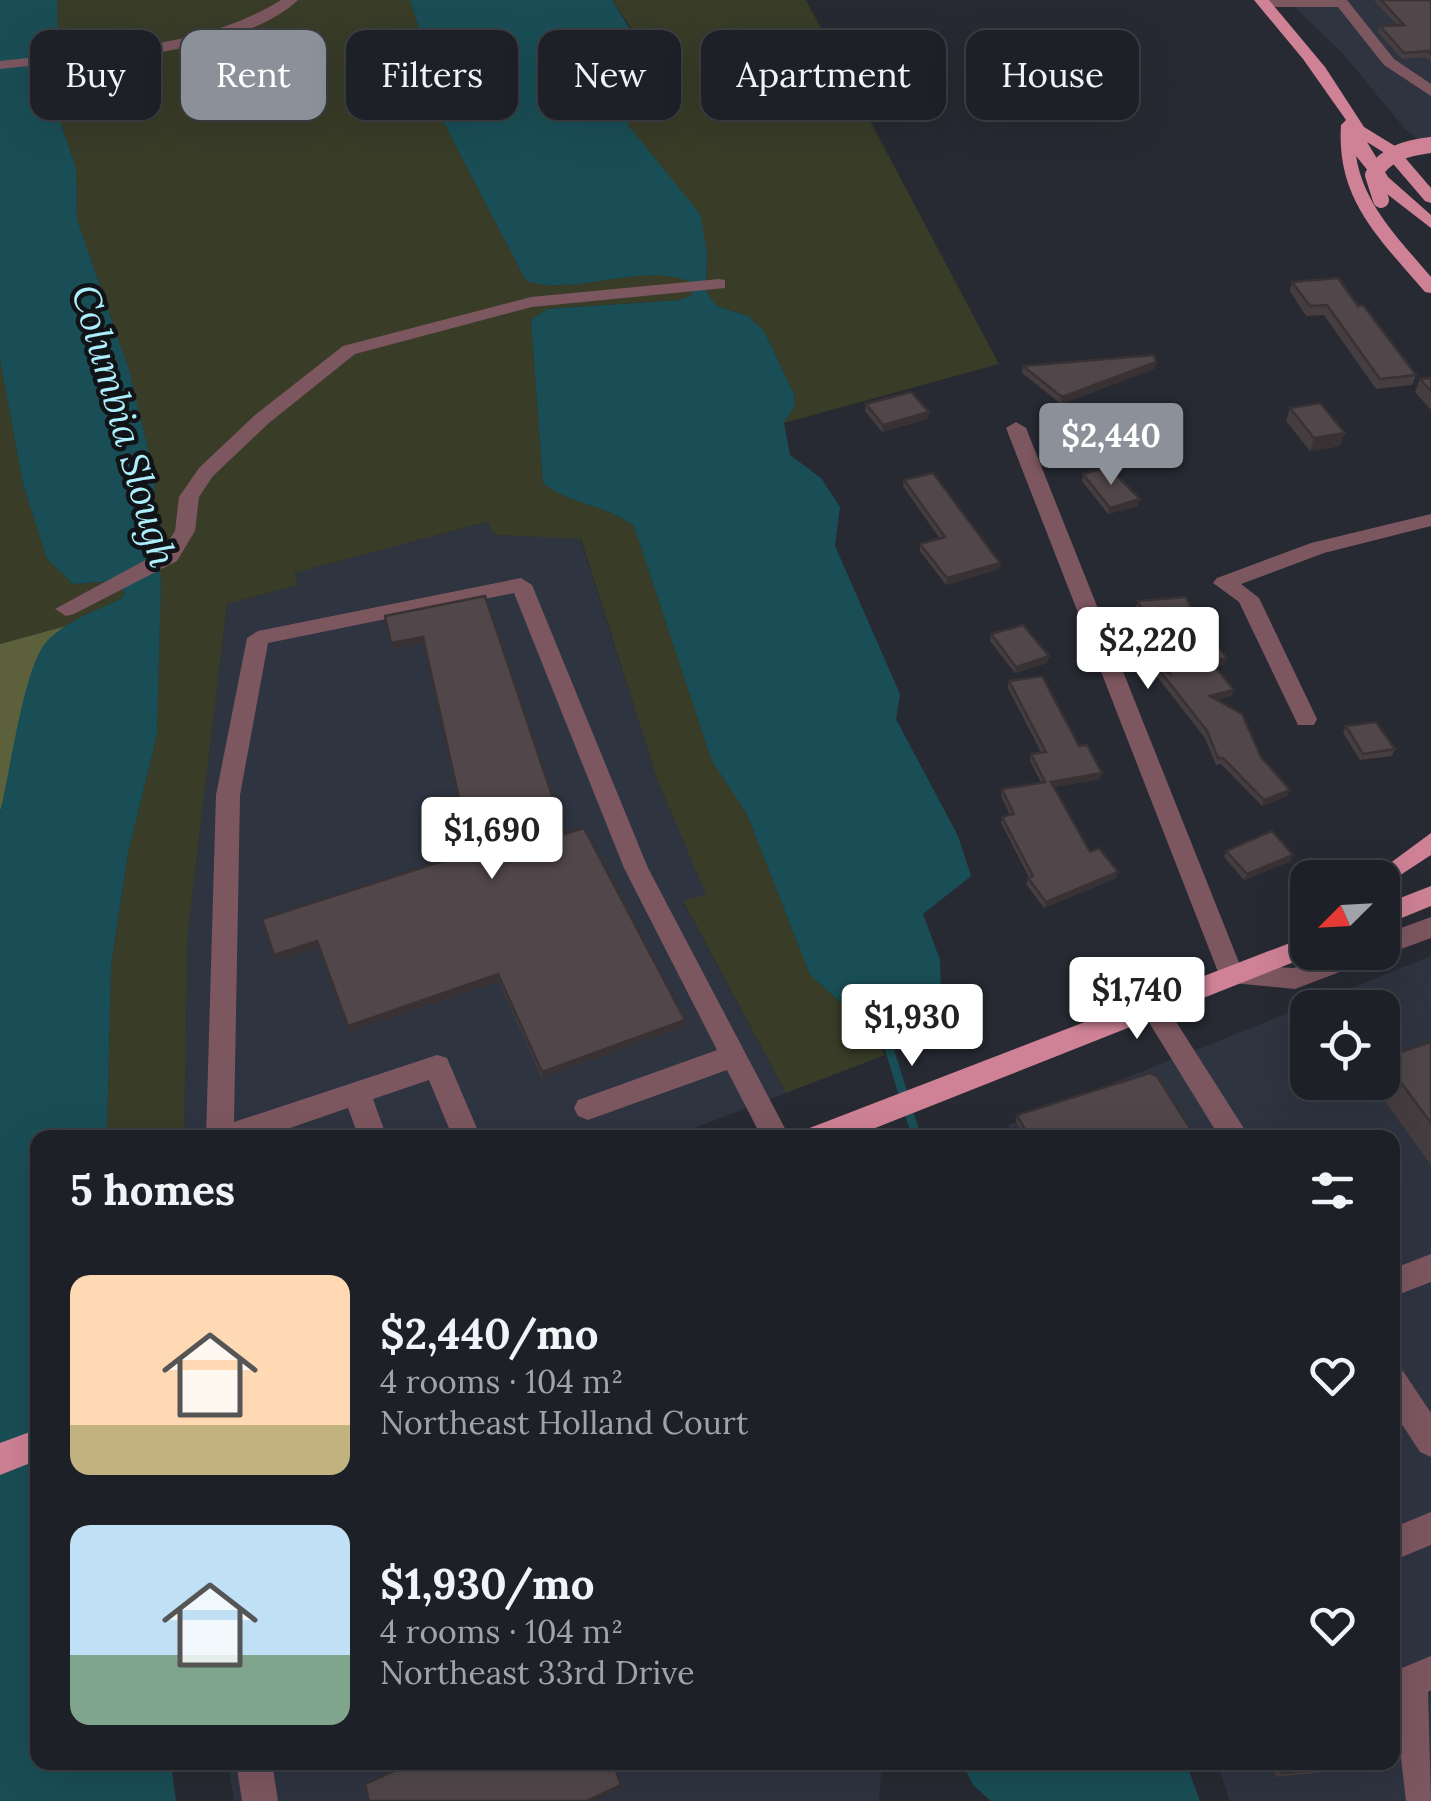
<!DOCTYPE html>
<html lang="en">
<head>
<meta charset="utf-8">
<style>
  :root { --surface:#1d2026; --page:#2a2d32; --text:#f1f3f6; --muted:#a0a3a7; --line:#3b3e43; --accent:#8c9099 }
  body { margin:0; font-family:Lora,serif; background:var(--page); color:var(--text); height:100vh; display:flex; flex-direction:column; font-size:38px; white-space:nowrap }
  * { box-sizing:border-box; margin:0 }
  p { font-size:32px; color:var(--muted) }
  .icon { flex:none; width:55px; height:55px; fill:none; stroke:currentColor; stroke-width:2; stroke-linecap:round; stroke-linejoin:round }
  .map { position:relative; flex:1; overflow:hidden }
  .drawer { position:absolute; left:30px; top:1130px; width:1370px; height:640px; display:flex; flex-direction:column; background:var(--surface); border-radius:20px; box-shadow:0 10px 40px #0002,0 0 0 2px var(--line) }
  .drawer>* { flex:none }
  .hud { position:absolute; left:30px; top:30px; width:1372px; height:90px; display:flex; gap:20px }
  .needle { width:65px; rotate:246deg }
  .buttons { position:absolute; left:1290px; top:860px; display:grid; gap:20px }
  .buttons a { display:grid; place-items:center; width:110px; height:110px; border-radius:20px; background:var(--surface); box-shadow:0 10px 40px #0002,0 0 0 2px var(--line); font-size:50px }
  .price { position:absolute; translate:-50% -85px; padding:0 22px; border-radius:10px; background:#fff; color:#222; font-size:32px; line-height:65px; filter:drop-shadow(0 2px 5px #0008) }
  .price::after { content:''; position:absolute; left:50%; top:60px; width:30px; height:22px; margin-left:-15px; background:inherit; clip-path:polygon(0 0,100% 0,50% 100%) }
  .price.on { background:var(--accent); color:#fff }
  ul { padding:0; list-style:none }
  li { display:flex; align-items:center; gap:30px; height:250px; padding:0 40px }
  li span { display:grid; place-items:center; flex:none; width:280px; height:200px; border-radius:20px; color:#555 }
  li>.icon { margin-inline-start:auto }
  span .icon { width:120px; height:120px; fill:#fffc; stroke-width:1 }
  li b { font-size:42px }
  h2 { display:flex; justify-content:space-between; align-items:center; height:120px; padding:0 40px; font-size:42px }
  .tag { padding:0 35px; border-radius:20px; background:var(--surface); box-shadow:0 10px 40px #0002,0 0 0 2px var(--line); font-size:35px; line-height:90px }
  .tag.on { background:var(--accent); color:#fff }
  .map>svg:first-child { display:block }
  .built { fill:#2f3441; fill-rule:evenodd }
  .green { fill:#393c27 }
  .forest { fill:#5c613c }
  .water { fill:#1a4e56 }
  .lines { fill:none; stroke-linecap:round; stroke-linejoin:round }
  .stream { stroke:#1a4e56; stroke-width:9 }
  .minor { fill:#7d5760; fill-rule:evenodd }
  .major { fill:#cf8295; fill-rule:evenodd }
  .major-bridge { stroke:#cf8295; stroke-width:16 }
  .wall { fill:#463d40 }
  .shaded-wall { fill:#393234 }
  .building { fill:#51474b; stroke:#393234; stroke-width:2.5 }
  .labels { text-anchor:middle; stroke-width:9; stroke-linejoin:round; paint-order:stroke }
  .water-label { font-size:38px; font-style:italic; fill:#aceefb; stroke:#111316 }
</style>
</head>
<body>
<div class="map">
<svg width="1431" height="1801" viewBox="0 0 1431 1801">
  <rect width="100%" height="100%" fill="#272a32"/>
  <g class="built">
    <path d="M1288 0H1431V138H1416L1405 129 1346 57Z"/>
    <path d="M488 522 495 535 580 538 657 779 707 895 683 902 786 1093 671 1137 184 1138 188 931 227 604 297 585 293 573Z"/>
    <path d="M1431 956V1801H1230L1217 1763 1392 1762V1138H1015L1008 1125ZM1308 1008H1382V1082H1308Z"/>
    <path d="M228 1763H882L879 1801H234Z"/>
  </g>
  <g class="green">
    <path d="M57 0H410L426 51 425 67 434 104 526 281C577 297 639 261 692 281V295L680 300 547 309 531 320 543 483C570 505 605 504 634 526L712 761 747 814 810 975 870 1028 885 1055 786 1093 683 901 706 894 657 779 581 539 495 535 487 522 294 573 298 585 227 604 188 931 184 1137H107L111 966 128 853 157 735 161 582 153 528 155 477 129 370 77 219 76 168 58 115 56 69 37 65V57L58 39Z"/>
    <path d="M612 0H806L999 364 784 423 795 405 794 394 764 331 748 316 717 306 706 291 707 252 628 125V107L643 86 635 34Z"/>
    <path d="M0 359 23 484 47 559 73 584 112 581 125 591 121 599 66 626 0 644Z"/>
  </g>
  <path class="forest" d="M66 626 46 643 0 812V644Z"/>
  <g class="water">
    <path d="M0 0H57L58 39 37 57V65L56 69 58 115 76 168 77 219 129 370 155 477 153 528 161 582 157 735 128 853 111 965 107 1137 38 1138V1762L171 1763 176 1801H0V812C10 773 24 665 47 641 68 620 95 611 121 599L125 592 112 581 73 584 47 559 23 484 0 359Z"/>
    <path d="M410 0H612L650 62C644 85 628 101 628 125L700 214 707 252 706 291 717 306 748 316 764 331 794 394 795 405 784 423 790 455 821 478 840 507 835 546 900 694 896 719 958 836 971 876 923 914 940 960 941 998 932 1008 870 1028 810 975 747 814 712 761 634 526C605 504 570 505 543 483L531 320 547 309 680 300 692 295 691 282C640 261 577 297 526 281L434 104 425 67 426 51Z"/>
    <path d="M962 1763H1186L1200 1801H991L973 1785Z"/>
  </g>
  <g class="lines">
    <path class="stream" d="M882 1026 917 1138"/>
    <g class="minor">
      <path d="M281 0H298C236 58 84 59 0 69V61C94 49 199 51 281 0Z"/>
      <path d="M1259 0H1347L1394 59 1431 84V96L1384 65 1338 7H1264L1257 3Z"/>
      <path d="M719 279 725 280V288L532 307 355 354 269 423 213 476 199 497 195 531 177 561 74 614 66 616 55 609 162 551 175 531 179 497 199 468 255 415 343 346 531 297Z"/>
      <path d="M1016 422 1026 428 1240 965 1294 968 1336 952H1382V935L1431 917V938L1382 956 1377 954 1374 959 1295 989 1222 982 1006 428Z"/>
      <path d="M1431 514V526L1324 553 1241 584 1259 598 1317 719 1314 725H1298L1239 602 1213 583 1217 578 1311 543Z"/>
      <path d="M521 578 532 585 648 868 790 1138H762L727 1070 588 1120 578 1116 574 1108 578 1100 717 1050 624 868 514 593 268 643 240 795 234 1122 437 1055 447 1058 481 1138H453L429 1080 373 1099 387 1138H359L348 1108 261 1138H206L216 795 247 638 258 631Z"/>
      <path d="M1152 995 1161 998 1250 1138H1220L1139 1006 1143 998Z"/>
      <path d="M1431 1254V1282L1392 1297V1269Z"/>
      <path d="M1392 1366 1403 1371 1431 1413V1457L1420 1452 1392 1409Z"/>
      <path d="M1431 1512V1545L1392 1561V1528Z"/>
      <path d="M1431 1656V1690L1428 1692 1431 1801H1406L1392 1680 1397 1670Z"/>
      <path d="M236 1762H272L278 1801H242Z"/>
    </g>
    <g class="major">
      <path d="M1254 0H1269L1325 67 1364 127 1395 146 1431 188V203L1425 201 1383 152 1367 142 1388 177 1431 215V228L1387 194 1356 156C1364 206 1400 240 1431 277V293L1425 292C1380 239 1336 200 1341 125L1346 120 1303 59Z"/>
      <path d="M1431 833V855L1382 887V878H1370Z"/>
      <path d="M1431 886V906L1382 926V905Z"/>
      <path d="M1308 936V952L1317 953 850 1138H803L807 1129Z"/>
      <path d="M38 1429V1460L0 1475V1443Z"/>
    </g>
    <path class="major-bridge" d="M1381 200 1373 175C1386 153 1407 148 1431 145"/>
  </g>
  <g class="wall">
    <path d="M1374 0H1431V62L1426 57 1402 59 1378 32 1380 26 1397 25Z"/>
    <path d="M1292 282 1358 306 1416 375 1412 385 1376 389 1324 315 1306 316 1290 291Z"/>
    <path d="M1156 362 1154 369 1061 404 1022 373 1023 366Z"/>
    <path d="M1431 378V410L1415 392 1420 379Z"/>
    <path d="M866 404 929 412 928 419 882 432 865 411Z"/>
    <path d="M1290 408 1340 446 1310 451 1286 421Z"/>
    <path d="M1083 474 1138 506 1108 514 1082 481Z"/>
    <path d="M904 480 1000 563 999 569 946 585 920 551V544L940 539 903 486Z"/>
    <path d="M485 596 565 834 685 1026 542 1078 499 981 350 1032 319 947 276 962 262 919 470 852 424 644 392 649 385 616Z"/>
    <path d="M1138 601 1206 640 1225 664 1216 667 1232 696 1217 700 1261 757 1287 796 1262 806 1221 764 1216 765 1205 738 1155 674 1157 667 1164 671 1136 607Z"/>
    <path d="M991 634 1049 656 1047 663 1015 673 990 641Z"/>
    <path d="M1009 681 1079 746 1100 779 1054 787 1090 852 1116 878 1044 908 1026 884 1029 877 1001 823 1002 817 1010 815 1001 796 1002 789 1041 782 1030 761 1031 754 1041 752 1008 688Z"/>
    <path d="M1346 726 1395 749 1392 756 1360 760 1343 733Z"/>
    <path d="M1226 851 1291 861 1244 880 1224 857Z"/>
    <path d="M1431 1042V1165L1371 1082H1382L1383 1058Z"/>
    <path d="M1017 1115 1196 1138H1025L1016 1121Z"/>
    <path d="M1272 1762H1376V1763L1371 1767 1276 1777Z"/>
  </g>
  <g class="shaded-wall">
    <path d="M1156 362 1154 369 1061 404 1062 397Z"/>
    <path d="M929 412 928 419 882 432 883 425Z"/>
    <path d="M1345 433 1340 446 1310 451 1314 438Z"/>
    <path d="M1140 499 1138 506 1108 514 1110 508Z"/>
    <path d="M1000 563 999 569 946 585 947 578Z"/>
    <path d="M423 637 424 644 392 649 391 643Z"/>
    <path d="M1049 656 1047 663 1015 673 1016 667Z"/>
    <path d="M1227 658 1225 664 1209 669 1211 662Z"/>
    <path d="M1234 690 1232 696 1208 703 1210 696Z"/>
    <path d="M1102 773 1100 779 1049 788 1051 782Z"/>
    <path d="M1290 790 1287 796 1262 806 1264 800Z"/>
    <path d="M1293 855 1291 861 1244 880 1247 874Z"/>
    <path d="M1118 872 1116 878 1044 908 1046 902Z"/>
    <path d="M317 941 319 947 276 962 274 955Z"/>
    <path d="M498 974 499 981 350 1032 348 1026Z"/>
    <path d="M685 1020V1026L542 1078V1072Z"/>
    <path d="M621 1785 622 1788 594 1801H587Z"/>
  </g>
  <g class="building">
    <path d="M1381 0H1431V54L1428 51 1404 53 1380 26 1404 25Z"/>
    <path d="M1338 278 1358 306 1363 305 1416 375 1380 379 1327 305 1310 306 1292 282Z"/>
    <path d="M1154 355 1156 362 1062 397 1023 366Z"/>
    <path d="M1431 378V391L1420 379Z"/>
    <path d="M911 392 929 412 883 425 866 404Z"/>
    <path d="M1320 403 1345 433 1314 438 1290 408Z"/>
    <path d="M1108 467 1140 499 1110 508 1083 474Z"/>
    <path d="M933 473 1000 563 947 578 920 544 945 537 904 480Z"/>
    <path d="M485 596 565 834 584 828 685 1020 542 1072 498 974 348 1026 317 941 274 955 262 919 471 852 423 637 391 643 385 616Z"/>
    <path d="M1186 597 1206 640 1212 639 1227 658 1211 662 1234 690 1210 696 1242 714 1261 757 1290 790 1264 800 1223 758H1218L1207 731 1157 667 1170 674 1138 601Z"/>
    <path d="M1023 625 1049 656 1016 667 991 634Z"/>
    <path d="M1042 676 1079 746 1087 745 1102 773 1051 782 1090 852 1099 848 1118 872 1046 902 1028 878 1033 876 1002 817 1014 814 1002 789 1045 782 1031 754 1046 752 1009 681Z"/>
    <path d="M1376 722 1395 749 1363 754 1346 726Z"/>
    <path d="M1272 831 1293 855 1247 874 1226 851Z"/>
    <path d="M1431 1042V1123L1383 1058Z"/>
    <path d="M1150 1073 1157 1076 1196 1138H1030L1017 1115Z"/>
    <path d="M414 1762H613L621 1785 587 1801H369L365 1784Z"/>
    <path d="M1278 1762H1376V1763L1281 1773Z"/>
  </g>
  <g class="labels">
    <g class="water-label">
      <text transform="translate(124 426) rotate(74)" y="13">Columbia Slough</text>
    </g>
  </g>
</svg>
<div class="buttons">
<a><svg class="needle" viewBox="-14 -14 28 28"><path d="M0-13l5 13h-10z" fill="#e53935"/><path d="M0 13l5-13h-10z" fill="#a0a3a7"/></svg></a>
<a><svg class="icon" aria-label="locate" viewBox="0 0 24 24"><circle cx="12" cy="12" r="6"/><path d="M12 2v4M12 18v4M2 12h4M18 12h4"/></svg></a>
</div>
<b class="price on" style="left:1111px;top:488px">$2,440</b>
<b class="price" style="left:1148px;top:692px">$2,220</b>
<b class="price" style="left:492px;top:882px">$1,690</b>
<b class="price" style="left:1137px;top:1042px">$1,740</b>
<b class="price" style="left:912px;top:1069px">$1,930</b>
<div class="hud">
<a class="tag">Buy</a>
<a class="tag on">Rent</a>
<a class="tag">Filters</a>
<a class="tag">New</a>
<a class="tag">Apartment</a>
<a class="tag">House</a>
</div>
<section class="drawer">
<h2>5 homes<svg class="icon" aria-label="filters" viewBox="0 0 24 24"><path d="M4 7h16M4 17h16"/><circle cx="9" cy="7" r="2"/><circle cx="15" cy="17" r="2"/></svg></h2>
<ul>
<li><span style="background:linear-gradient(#ffd9b3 75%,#c2b280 0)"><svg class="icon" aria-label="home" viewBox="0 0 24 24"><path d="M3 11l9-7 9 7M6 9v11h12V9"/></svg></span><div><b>$2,440/mo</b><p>4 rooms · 104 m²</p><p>Northeast Holland Court</p></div><svg class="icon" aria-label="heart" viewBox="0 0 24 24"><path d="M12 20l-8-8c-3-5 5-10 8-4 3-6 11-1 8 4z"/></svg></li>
<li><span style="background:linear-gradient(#bfe0f5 65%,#7fa58c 0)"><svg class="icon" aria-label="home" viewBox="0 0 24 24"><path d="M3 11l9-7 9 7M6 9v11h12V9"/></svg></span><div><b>$1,930/mo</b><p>4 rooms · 104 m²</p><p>Northeast 33rd Drive</p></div><svg class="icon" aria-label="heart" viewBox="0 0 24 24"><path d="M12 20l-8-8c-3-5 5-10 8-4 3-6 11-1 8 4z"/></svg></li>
</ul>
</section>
</div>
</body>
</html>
